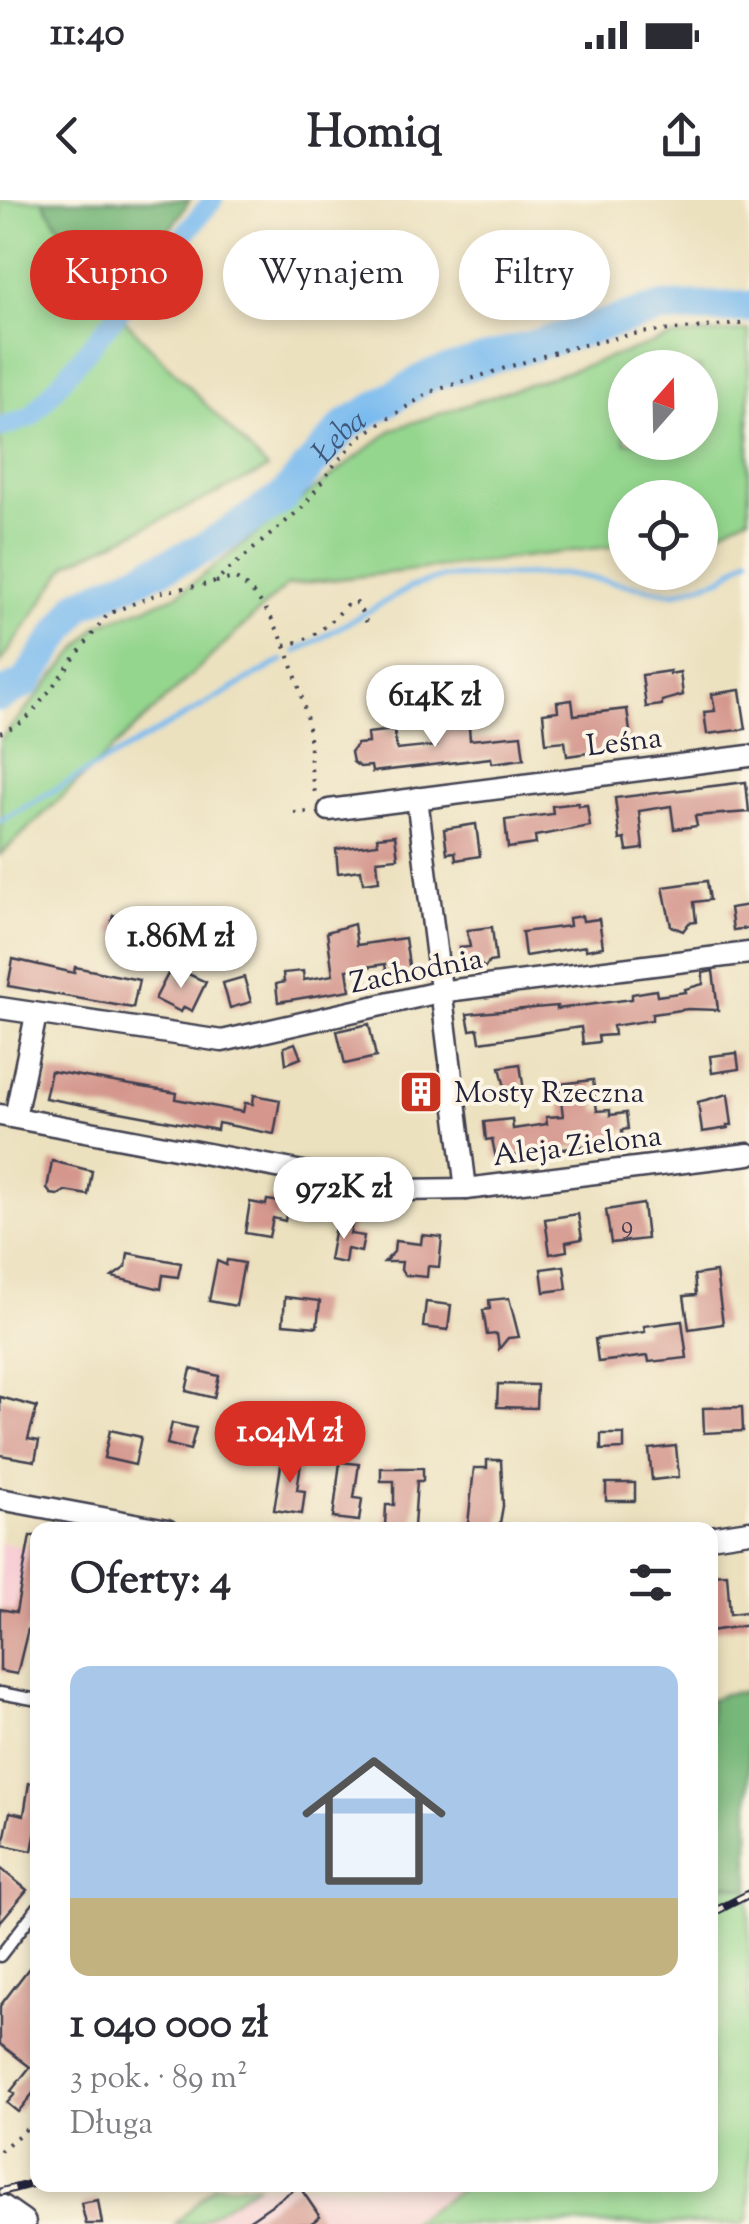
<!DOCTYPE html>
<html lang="pl">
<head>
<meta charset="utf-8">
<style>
  :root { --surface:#fff; --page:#f7f7f7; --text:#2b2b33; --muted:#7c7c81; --line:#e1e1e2; --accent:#d93025 }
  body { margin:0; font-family:"Sorts Mill Goudy",serif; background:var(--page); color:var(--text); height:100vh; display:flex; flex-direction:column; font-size:38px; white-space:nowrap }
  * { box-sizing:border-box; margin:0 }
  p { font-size:32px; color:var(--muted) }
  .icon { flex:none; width:55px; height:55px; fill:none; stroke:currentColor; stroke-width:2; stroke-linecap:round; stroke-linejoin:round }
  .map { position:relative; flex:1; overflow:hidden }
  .sheet { position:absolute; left:30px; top:1322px; width:688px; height:670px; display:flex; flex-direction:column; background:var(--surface); border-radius:20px; box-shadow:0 5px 15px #0003 }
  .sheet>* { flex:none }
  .top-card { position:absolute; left:30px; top:30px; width:690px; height:90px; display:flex; gap:20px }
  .needle { width:65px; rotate:20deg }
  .tools { position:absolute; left:608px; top:150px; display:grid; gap:20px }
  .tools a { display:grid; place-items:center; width:110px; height:110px; border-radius:50%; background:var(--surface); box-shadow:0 5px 15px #0003; font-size:50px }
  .price { position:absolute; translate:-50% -85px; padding:0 22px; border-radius:35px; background:#fff; color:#222; font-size:32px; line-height:65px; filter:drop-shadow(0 2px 5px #0008) }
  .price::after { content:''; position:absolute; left:50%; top:60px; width:30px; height:22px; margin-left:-15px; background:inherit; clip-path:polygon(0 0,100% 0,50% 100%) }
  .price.active { background:var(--accent); color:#fff }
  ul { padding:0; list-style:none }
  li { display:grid; align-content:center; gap:20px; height:530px; padding:0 40px }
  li+li { border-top:2px solid var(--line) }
  li span { display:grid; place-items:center; height:310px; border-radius:20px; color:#555 }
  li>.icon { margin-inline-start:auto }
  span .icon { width:180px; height:180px; fill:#fffc; stroke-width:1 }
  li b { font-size:42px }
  h2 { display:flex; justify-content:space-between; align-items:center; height:120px; padding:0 40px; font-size:42px }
  .pill { padding:0 35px; border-radius:45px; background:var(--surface); box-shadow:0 5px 15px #0003; font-size:35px; line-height:90px }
  .pill.active { background:var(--accent); color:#fff }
  .status { display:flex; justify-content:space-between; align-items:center; height:70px; padding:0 50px; background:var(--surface); direction:ltr }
  .status svg { height:28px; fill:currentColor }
  header { display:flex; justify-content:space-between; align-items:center; height:130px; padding:0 40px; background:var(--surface); font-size:45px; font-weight:700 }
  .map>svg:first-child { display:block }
  .built { fill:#f7cfd4 }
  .green { fill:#94d68e; stroke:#5b7c64; stroke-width:2.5; fill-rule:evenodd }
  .forest { fill:#77b779; stroke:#4c6c5a; stroke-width:2.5 }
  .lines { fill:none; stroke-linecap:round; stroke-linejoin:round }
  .stream { stroke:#7abbef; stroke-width:5 }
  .canal { stroke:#7abbef; stroke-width:20 }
  .river { stroke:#7abbef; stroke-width:32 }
  .building { fill:#d4968d }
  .lane-casing { stroke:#403f4f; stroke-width:15 }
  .street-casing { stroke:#403f4f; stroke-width:25 }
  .secondary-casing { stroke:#403f4f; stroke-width:35 }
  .path { stroke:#403f4f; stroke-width:4; stroke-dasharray:2.5 8; stroke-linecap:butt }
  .lane { stroke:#fff; stroke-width:10 }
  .street { stroke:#fff; stroke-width:20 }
  .secondary { stroke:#fff; stroke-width:30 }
  .rail-casing { stroke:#22223b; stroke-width:9 }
  .rail { stroke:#fcf5e5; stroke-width:5; stroke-dasharray:15; stroke-linecap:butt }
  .labels { text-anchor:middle; stroke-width:8; stroke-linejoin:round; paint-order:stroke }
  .number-label { font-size:25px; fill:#4e3f50 }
  .street-label { font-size:30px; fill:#22223b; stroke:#fcf5e5 }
  .poi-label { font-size:30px; fill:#22223b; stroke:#fcf5e5; text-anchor:start }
  .water-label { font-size:32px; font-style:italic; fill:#41587a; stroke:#fcf5e5 }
</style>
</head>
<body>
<div class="status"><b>11:40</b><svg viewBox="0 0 49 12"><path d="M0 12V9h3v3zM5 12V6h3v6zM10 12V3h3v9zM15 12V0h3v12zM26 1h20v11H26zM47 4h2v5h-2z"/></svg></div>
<header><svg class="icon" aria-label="back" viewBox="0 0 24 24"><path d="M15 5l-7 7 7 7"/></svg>Homiq<svg class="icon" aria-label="share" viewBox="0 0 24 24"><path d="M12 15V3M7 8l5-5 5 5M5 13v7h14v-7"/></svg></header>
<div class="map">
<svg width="749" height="2024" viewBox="0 0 749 2024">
  <rect width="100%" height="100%" fill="#fcf5e5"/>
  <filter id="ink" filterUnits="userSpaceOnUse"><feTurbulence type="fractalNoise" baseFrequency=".01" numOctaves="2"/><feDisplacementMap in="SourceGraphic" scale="20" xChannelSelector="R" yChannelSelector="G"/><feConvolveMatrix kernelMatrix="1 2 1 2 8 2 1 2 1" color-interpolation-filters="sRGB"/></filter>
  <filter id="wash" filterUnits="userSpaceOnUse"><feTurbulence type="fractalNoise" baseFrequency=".0048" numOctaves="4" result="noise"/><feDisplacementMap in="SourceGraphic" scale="40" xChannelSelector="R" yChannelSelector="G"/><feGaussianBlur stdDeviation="2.25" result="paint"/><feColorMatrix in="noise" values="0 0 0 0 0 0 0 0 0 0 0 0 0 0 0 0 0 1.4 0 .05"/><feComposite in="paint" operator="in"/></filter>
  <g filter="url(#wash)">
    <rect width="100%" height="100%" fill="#ece1bf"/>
    <g class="built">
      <path d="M0 1342 29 1348 37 1415 0 1408Z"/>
      <path d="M257 1985H463L404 2024H197Z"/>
    </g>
    <g class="green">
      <path d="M0 0H42L115 110 268 269 68 364 0 464Z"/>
      <path d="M749 130V316L714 334 700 336V298H625V345L287 385 0 655V540L98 425 176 396 393 229 672 137ZM625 168H700V242H625Z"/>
      <path d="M726 1684 749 1690V2019L743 2024H408L467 1985H710V1692Z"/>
      <path d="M215 1985H257L197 2024H175Z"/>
    </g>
    <g class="forest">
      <path d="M42 0H190L115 110Z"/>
      <path d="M749 1491V1690L710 1680V1500L724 1494Z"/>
    </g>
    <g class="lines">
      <g class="stream">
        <path d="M296 452 411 387 442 377 567 374 673 393 722 378 749 357"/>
        <path d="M0 621 283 460"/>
      </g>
      <path class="canal" d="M0 228 31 217 213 0"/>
      <path class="river" id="s1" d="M0 496 26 482 79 405 207 347 282 298 346 225 429 176 662 108 749 107"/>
    </g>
    <g id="blocks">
      <g class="building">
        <path d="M670 471V474L680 472 683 495 662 501V505L646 507 642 475Z"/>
        <path d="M740 490 746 529 707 534 704 512 715 511 712 494Z"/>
        <path d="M572 500 574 515 627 509 632 547 567 556 565 541 546 543 543 513 558 511 557 502Z"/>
        <path d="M469 527 470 540 521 535 524 559 492 563 491 558 372 572 371 566 360 567 353 562 351 552 357 544 368 543 367 533 394 530 397 550 436 546 435 531Z"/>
        <path d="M746 582 749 612 695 616 697 626 674 629 671 606 639 611 643 649 627 651 625 639 620 640 615 598Z"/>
        <path d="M578 603V606L587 605 590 626 535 636 536 644 508 648 505 620 553 614 552 606Z"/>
        <path d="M476 624 480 656 456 660 455 652 447 653 444 629Z"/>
        <path d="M395 635 398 658 377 660 379 681 363 683 361 670 338 673 336 649 378 644 377 637Z"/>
        <path d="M707 681 710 700 694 702 696 722 689 723 683 731 671 726 663 687Z"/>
        <path d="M749 705V728L733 730 730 708Z"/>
        <path d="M113 715 139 721 136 735 109 733Z"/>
        <path d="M582 716 583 721 599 719 603 747 586 750V746L525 756 522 732 570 726 569 718Z"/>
        <path d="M354 724 357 745 405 738 410 772 387 775 385 764 347 770 350 790 278 802 276 784 284 782 283 773 303 771 304 780 333 775 327 732Z"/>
        <path d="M492 727 496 761 489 762 485 768 479 763 461 766 459 748 470 747 467 730Z"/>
        <path d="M13 759 74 773 75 767 139 780 133 808 8 786Z"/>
        <path d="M713 771 718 810 688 809 652 814V820L613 826 614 835 598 836 599 842 583 844 581 827 480 842 478 829 470 830 467 814 557 806V809L632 799V794L656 790 657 796 686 792 685 789 703 784V773Z"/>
        <path d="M169 772 181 778 184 772 206 782 192 811 184 807 181 812 155 799Z"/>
        <path d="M244 777 251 802 230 808 223 783Z"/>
        <path d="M369 824 376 857 345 864 337 831Z"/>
        <path d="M295 843 301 858 286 864 284 847Z"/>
        <path d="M737 853 739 869 712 873 710 856Z"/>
        <path d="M520 864 525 898 508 900 500 867Z"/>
        <path d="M51 871 177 893 176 899 243 912 245 903 253 904 254 895 280 900 274 934 218 923 217 930 45 898Z"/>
        <path d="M593 880 597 911 610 910V915L626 913 628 929 622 930 623 941 496 958 492 939 486 940 484 922 512 919 513 929 547 924 546 917 563 916 559 884Z"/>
        <path d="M426 883 429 898 415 900 412 886Z"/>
        <path d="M728 894 732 925H727L728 928 702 932 698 902Z"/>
        <path d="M52 961 92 971 88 995 65 991 58 995 51 994 47 989Z"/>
        <path d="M267 1000 288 1003 285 1021 273 1018 269 1037 245 1033 250 1002 266 1005Z"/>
        <path d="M643 1004 647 1039 611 1043 606 1010Z"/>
        <path d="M578 1014 582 1039 566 1042 567 1051 550 1054 545 1019Z"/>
        <path d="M336 1021 352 1024 350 1034 364 1036 361 1052 347 1049 345 1063 329 1060Z"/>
        <path d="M422 1035 442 1037 439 1067 428 1066 427 1077 405 1075 401 1070 402 1062H384L394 1052 395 1041 421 1044Z"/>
        <path d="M128 1053 181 1063 178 1077 163 1075 161 1089 112 1077 126 1067Z"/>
        <path d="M227 1060 244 1063 236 1106 209 1101 217 1061 226 1065Z"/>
        <path d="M564 1066 567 1089 544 1092 541 1069Z"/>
        <path d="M716 1072 723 1124 689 1129 684 1096 696 1095 694 1075Z"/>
        <path d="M285 1097 320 1101 317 1127 283 1124Z"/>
        <path d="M509 1098 519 1137 508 1138 499 1149 497 1134 487 1135 483 1110 490 1109 489 1100Z"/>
        <path d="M426 1102 451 1105 448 1130 423 1127Z"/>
        <path d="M682 1121 687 1158 649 1162 648 1156 598 1162 595 1139 645 1132 644 1126Z"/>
        <path d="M191 1169 219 1176 214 1198 186 1191Z"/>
        <path d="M498 1184 537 1185 536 1208 497 1207Z"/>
        <path d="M0 1197 37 1207 28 1239 39 1241 35 1261 0 1255Z"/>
        <path d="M742 1207 743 1231 704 1233 703 1208Z"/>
        <path d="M172 1223 196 1228 190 1250 167 1244Z"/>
        <path d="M110 1230 141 1237 135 1265 104 1258Z"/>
        <path d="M601 1234H624V1249L601 1250Z"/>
        <path d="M676 1246 679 1277 652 1280 649 1249Z"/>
        <path d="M283 1253 302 1256 297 1290 305 1291 302 1314 274 1310Z"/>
        <path d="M487 1260H501L503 1306 499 1329 468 1324 474 1268H487Z"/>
        <path d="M340 1262 359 1264 354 1298 362 1299 359 1321 333 1318Z"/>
        <path d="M381 1268H423V1281H417L414 1327 385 1326 386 1305H394V1281H381Z"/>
        <rect x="606" y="1283" width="29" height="18"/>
        <path d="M30 1336H38V1422L36 1431 28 1429 17 1474 0 1471V1409L16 1412Z"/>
        <path d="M727 1374 730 1414 747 1412 749 1425 710 1431V1375Z"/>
        <path d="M29 1583H38V1621L32 1651 3 1645 10 1612 24 1615Z"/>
        <path d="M0 1668 27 1690 0 1722Z"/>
        <path d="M29 1768 38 1774V1887L18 1912 7 1903 15 1894 11 1891 30 1867 0 1844V1806Z"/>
        <path d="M299 1986 320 2017 310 2024H244Z"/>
        <path d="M98 2000 102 2024H86L81 2003Z"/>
      </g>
    </g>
  </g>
  <g filter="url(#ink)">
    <use href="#blocks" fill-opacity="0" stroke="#403f4f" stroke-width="2.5"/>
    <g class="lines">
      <defs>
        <g id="lane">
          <path d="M0 1493 38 1500"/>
          <path d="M0 1756 38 1707"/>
        </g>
        <g id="street">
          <path d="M417 598 466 989"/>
          <path d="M329 610 749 556"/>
          <path d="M0 808 222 841 439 792 749 753"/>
          <path d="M0 915 399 990 466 989 749 954"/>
          <path d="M15 917 36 815"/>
          <path d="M0 1299 167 1330"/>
          <path d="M710 1337 749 1331"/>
        </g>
        <path id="secondary" d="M0 2010 20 2024"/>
      </defs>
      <use href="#lane" class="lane-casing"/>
      <use href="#street" class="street-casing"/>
      <use href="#secondary" class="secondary-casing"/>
      <g class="path">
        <path d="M216 382 234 378C274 400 295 468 305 511 312 539 308 569 316 596"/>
        <path d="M285 445C311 441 330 425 347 404L357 403 367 423"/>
        <path d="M0 533 23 522 33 512 108 414 162 392 213 383 303 307 335 264 361 236 430 192 565 149 639 133 749 123"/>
        <path d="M294 613 310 612"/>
        <path d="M0 1951 25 1930 38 1913"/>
      </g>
      <use href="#lane" class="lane"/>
      <use href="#street" class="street"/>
      <use href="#secondary" class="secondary"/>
      <defs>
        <g id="rail">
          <path d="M710 1714 749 1694"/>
          <path d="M0 1992 38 1982"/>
        </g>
      </defs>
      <use href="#rail" class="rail-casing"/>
      <use href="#rail" class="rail"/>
    </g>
  </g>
  <defs>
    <symbol id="building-square" viewBox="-11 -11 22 22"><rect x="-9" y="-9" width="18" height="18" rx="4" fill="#c8321e" stroke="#fcf5e5"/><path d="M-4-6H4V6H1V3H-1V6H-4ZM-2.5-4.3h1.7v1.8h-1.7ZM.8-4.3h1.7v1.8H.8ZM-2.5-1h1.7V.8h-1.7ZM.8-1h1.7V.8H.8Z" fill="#fff"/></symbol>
  </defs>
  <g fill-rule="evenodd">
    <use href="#building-square" x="396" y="867" width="50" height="50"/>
  </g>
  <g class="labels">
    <g class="number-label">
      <text x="627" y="1033">9</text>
    </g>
    <g class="street-label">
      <text transform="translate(624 541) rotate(-7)" y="10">Leśna</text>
      <text transform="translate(416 770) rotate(-11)" y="10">Zachodnia</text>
      <text transform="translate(577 945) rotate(-7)" y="10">Aleja Zielona</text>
    </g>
    <g class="poi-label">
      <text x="454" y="902">Mosty Rzeczna</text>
    </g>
    <g class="water-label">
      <text dy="11" stroke="none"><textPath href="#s1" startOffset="438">Łeba</textPath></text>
    </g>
  </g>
</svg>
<div class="tools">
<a><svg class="needle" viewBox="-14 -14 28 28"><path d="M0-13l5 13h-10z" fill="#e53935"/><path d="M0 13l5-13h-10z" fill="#7c7c81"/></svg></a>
<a><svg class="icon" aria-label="locate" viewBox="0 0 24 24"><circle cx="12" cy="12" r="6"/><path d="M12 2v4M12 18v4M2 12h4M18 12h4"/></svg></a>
</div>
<b class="price" style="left:435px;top:550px">614K zł</b>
<b class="price" style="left:181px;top:791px">1.86M zł</b>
<b class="price" style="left:344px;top:1042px">972K zł</b>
<b class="price active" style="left:290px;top:1286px">1.04M zł</b>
<div class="top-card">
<a class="pill active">Kupno</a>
<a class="pill">Wynajem</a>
<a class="pill">Filtry</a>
</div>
<section class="sheet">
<h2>Oferty: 4<svg class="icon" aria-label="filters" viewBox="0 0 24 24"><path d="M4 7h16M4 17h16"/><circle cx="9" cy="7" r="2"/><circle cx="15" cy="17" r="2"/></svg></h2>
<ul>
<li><span style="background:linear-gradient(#a9c7e8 75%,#c2b280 0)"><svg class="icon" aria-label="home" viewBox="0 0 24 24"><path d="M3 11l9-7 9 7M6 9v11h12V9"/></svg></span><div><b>1 040 000 zł</b><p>3 pok. · 89 m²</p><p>Długa</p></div></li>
</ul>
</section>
</div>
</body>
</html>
